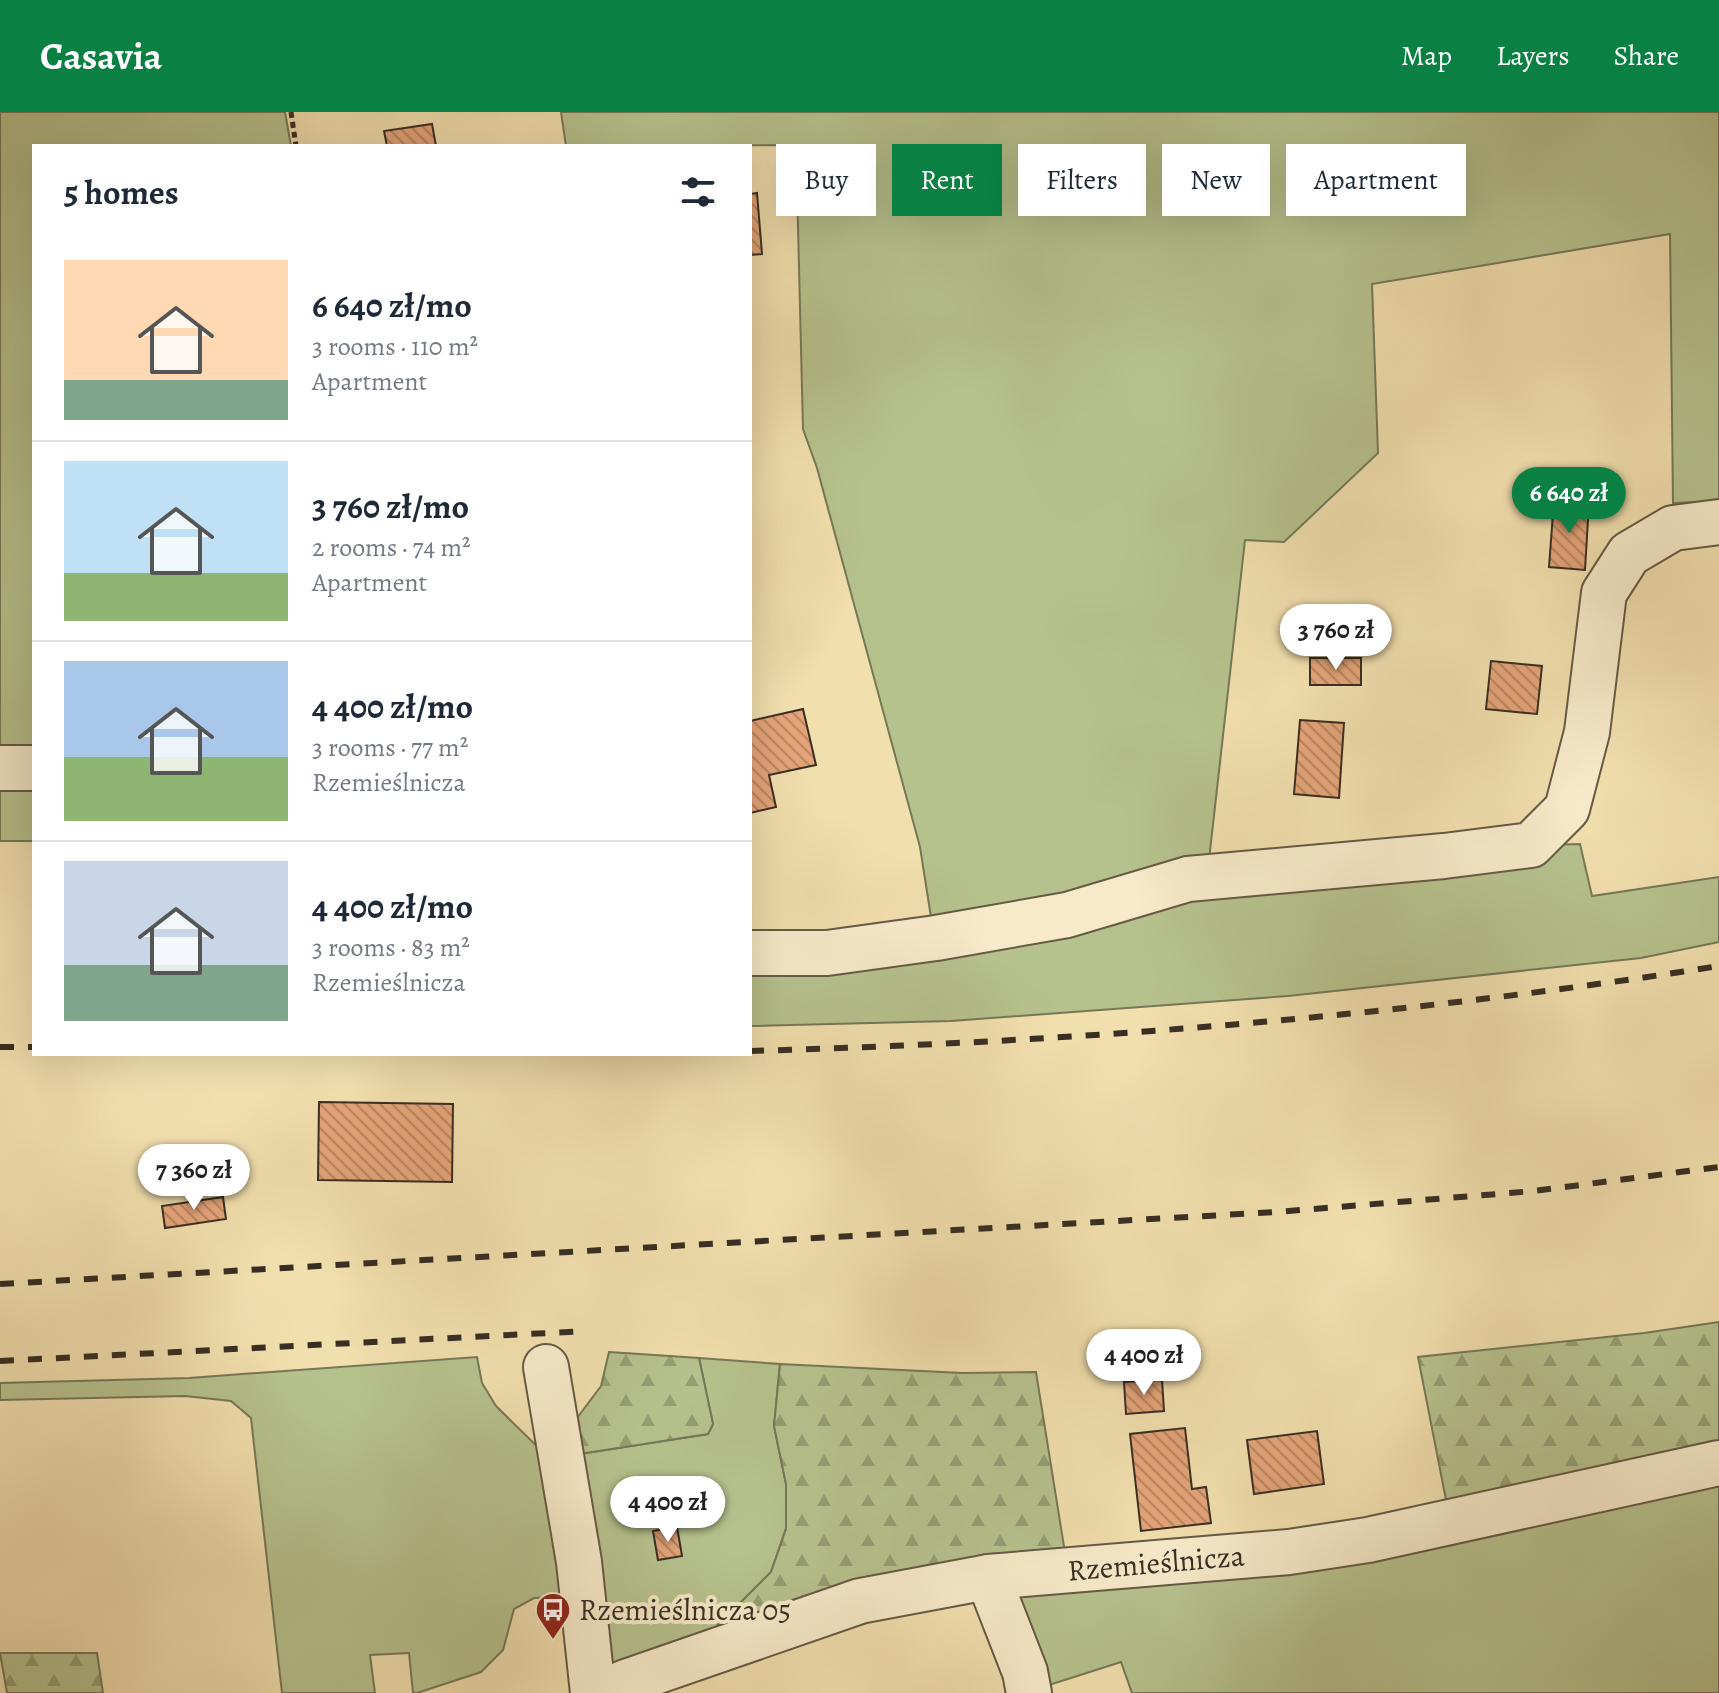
<!DOCTYPE html>
<html lang="en">
<head>
<meta charset="utf-8">
<style>
  :root { --surface:#fff; --page:#f6f6f7; --text:#1f2937; --muted:#747a83; --line:#e0e1e3; --accent:#0b8043 }
  body { margin:0; font-family:Alegreya,serif; background:var(--page); color:var(--text); height:100vh; display:flex; flex-direction:column; font-size:30px; white-space:nowrap }
  * { box-sizing:border-box; margin:0 }
  p { font-size:26px; color:var(--muted) }
  .icon { flex:none; width:44px; height:44px; fill:none; stroke:currentColor; stroke-width:2; stroke-linecap:round; stroke-linejoin:round }
  .map { position:relative; flex:1; overflow:hidden }
  .sheet { position:absolute; left:32px; top:32px; width:720px; height:912px; display:flex; flex-direction:column; background:var(--surface); border-radius:0px; box-shadow:0 8px 32px #0002 }
  .sheet>* { flex:none }
  .banner { position:absolute; left:776px; top:32px; width:760px; height:72px; display:flex; gap:16px }
  .price { position:absolute; translate:-50% -68px; padding:0 18px; border-radius:28px; background:#fff; color:#222; font-size:26px; line-height:52px; filter:drop-shadow(0 2px 4px #0008) }
  .price::after { content:''; position:absolute; left:50%; top:48px; width:24px; height:18px; margin-left:-12px; background:inherit; clip-path:polygon(0 0,100% 0,50% 100%) }
  .price.active { background:var(--accent); color:#fff }
  ul { padding:0; list-style:none }
  li { display:flex; align-items:center; gap:24px; height:200px; padding:0 32px }
  li+li { border-top:2px solid var(--line) }
  li span { display:grid; place-items:center; flex:none; width:224px; height:160px; border-radius:0px; color:#555 }
  li>.icon { margin-inline-start:auto }
  span .icon { width:96px; height:96px; fill:#fffc; stroke-width:1 }
  li b { font-size:34px }
  h2 { display:flex; justify-content:space-between; align-items:center; height:96px; padding:0 32px; font-size:34px }
  .chip { padding:0 28px; border-radius:0px; background:var(--surface); box-shadow:0 8px 32px #0002; font-size:28px; line-height:72px }
  .chip.active { background:var(--accent); color:#fff }
  header { display:flex; align-items:center; gap:48px; box-sizing:border-box; height:112px; padding:0 40px; background:var(--accent); color:#fff }
  header strong { font-size:38px }
  nav { display:flex; gap:44px; margin-inline-start:auto; font-size:28px }
  .map>svg:first-child { display:block }
  .green { fill:#b6c28e; stroke:#767858; stroke-width:2 }
  .forest { fill:url(#forest-firs); stroke:#767858; stroke-width:2 }
  .building { fill:url(#building-back-hatch); stroke:#372e23; stroke-width:2 }
  .lines { fill:none; stroke-linecap:round; stroke-linejoin:round }
  .minor-casing { stroke:#665a46; stroke-width:48 }
  .path { stroke:#372e23; stroke-width:5; stroke-dasharray:6 4; stroke-linecap:butt }
  .minor { stroke:#f7eaca; stroke-width:44 }
  .rail { stroke:#372e23; stroke-width:6; stroke-dasharray:14 14; stroke-linecap:butt }
  .labels { text-anchor:middle; stroke-width:8; stroke-linejoin:round; paint-order:stroke }
  .street-label { font-size:30px; fill:#372e23; stroke:#f7eaca }
  .poi-label { font-size:30px; fill:#372e23; stroke:#f7eaca; text-anchor:start }
</style>
</head>
<body>
<header>
<strong>Casavia</strong>
<nav><a>Map</a><a>Layers</a><a>Share</a></nav>
</header>
<div class="map">
<svg width="1719" height="1581" viewBox="0 0 1719 1581">
  <defs>
    <pattern id="forest-firs" width="22" height="20" patternUnits="userSpaceOnUse" patternTransform="scale(2)"><rect width="22" height="20" fill="#b6c28e"/><path d="M5 1l3.5 6h-7zM16 11l3.5 6h-7z" fill="#959e74"/></pattern>
    <pattern id="building-back-hatch" width="6" height="6" patternUnits="userSpaceOnUse" patternTransform="scale(2)"><rect width="6" height="6" fill="#e4a479"/><path d="M-1 5l2 2M0 0l6 6M5-1l2 2" fill="none" stroke="#ba8663"/></pattern>
  </defs>
  <rect width="100%" height="100%" fill="#f2dfae"/>
  <filter id="stains"><feTurbulence type="fractalNoise" baseFrequency=".0025" numOctaves="4"/><feColorMatrix values="0 0 0 0 .2 0 0 0 0 .09 0 0 0 0 .02 0 0 0 .5 -.17"/></filter>
  <radialGradient id="worn" r=".72"><stop offset=".6" stop-color="#630" stop-opacity="0"/><stop offset="1" stop-color="#630" stop-opacity=".3"/></radialGradient>
  <g class="green">
    <path d="M0 0H285L291 34H34V645H0Z"/>
    <path d="M561 0H1719V389L1673 391 1670 122 1372 172 1378 341 1284 430 1245 428 1208 757 933 818 920 735 817 356 803 317 796 33 566 34Z"/>
    <path d="M0 665 34 666V729H0Z"/>
    <path d="M1580 732 1592 784 1719 765V830L1641 846 1288 884 951 909 750 914V850L1114 800 1545 733Z"/>
    <path d="M477 1245 482 1271 496 1294 552 1349 567 1469 557 1485 534 1486 514 1497 503 1538 481 1560 417 1581H413L409 1541 370 1543 375 1581H282L251 1306 231 1289 185 1284 0 1288V1271L189 1266Z"/>
    <path d="M699 1246 780 1252 774 1314 786 1372V1416L771 1460 713 1518 615 1556 601 1542 573 1343 708 1322 713 1312Z"/>
    <path d="M1719 1364V1581H1132L1121 1550 1046 1574 1014 1475Z"/>
  </g>
  <g class="forest">
    <path d="M1719 1210V1337L1448 1398 1418 1245 1644 1221Z"/>
    <path d="M609 1240 699 1246 713 1312 708 1322 573 1343 571 1314 601 1274Z"/>
    <path d="M780 1252 962 1261 1036 1260 1066 1447 713 1518 771 1460 786 1417V1372L774 1314Z"/>
    <path d="M0 1541H97L103 1581H7Z"/>
  </g>
  <g class="building">
    <path d="M432 12 436 34H387L384 19Z"/>
    <path d="M757 81 762 142 750 143V82Z"/>
    <path d="M1554 388 1589 391 1585 458 1549 455Z"/>
    <rect x="1310" y="546" width="51" height="27"/>
    <path d="M1491 549 1542 554 1537 602 1486 597Z"/>
    <path d="M803 597 816 653 769 663 776 695 750 701V609Z"/>
    <path d="M1300 608 1344 611 1339 686 1294 682Z"/>
    <path d="M319 990 453 992 452 1070 318 1068Z"/>
    <path d="M223 1085 226 1107 165 1116 162 1094Z"/>
    <path d="M1162 1268 1164 1299 1126 1302 1124 1270Z"/>
    <path d="M1185 1316 1192 1377 1206 1375 1211 1411 1141 1419 1130 1322Z"/>
    <path d="M1317 1319 1324 1372 1254 1382 1247 1328Z"/>
    <path d="M677 1415 682 1444 658 1448 653 1419Z"/>
  </g>
  <g class="lines">
    <defs>
      <g id="minor">
        <path d="M0 656H34"/>
        <path d="M750 841H827L936 826 1067 803 1188 767 1444 744 1531 733 1567 697 1587 620 1604 481 1629 442 1673 416 1719 410"/>
        <path d="M546 1255 579 1450 593 1581"/>
        <path d="M988 1465 1025 1560 1029 1581"/>
        <path d="M601 1581 626 1570 860 1489 988 1465 1289 1440 1368 1428 1719 1351"/>
      </g>
    </defs>
    <use href="#minor" class="minor-casing"/>
    <path class="path" d="M291 0 296 34"/>
    <use href="#minor" class="minor"/>
    <g class="rail">
      <path d="M0 935H34"/>
      <path d="M750 939C1075 930 1398 905 1719 854"/>
      <path d="M0 1172 1276 1100 1534 1079 1719 1055"/>
      <path d="M0 1249 587 1219"/>
    </g>
  </g>
  <defs>
    <symbol id="bus-pin" viewBox="-11 -11 22 30"><path d="M0 17L-7.5 6A9.5 9.5 0 1 1 7.5 6Z" fill="#8f2418" stroke="#f7eaca"/><path d="M-5-6H5V4H4V6H2V4H-2V6H-4V4H-5ZM-3.5-4V0h7V-4ZM-3.5 1.2v1.5H-2V1.2ZM2 1.2v1.5H3.5V1.2Z" fill="#fff"/></symbol>
  </defs>
  <g fill-rule="evenodd">
    <use href="#bus-pin" x="533" y="1478" width="40" height="54"/>
  </g>
  <g class="labels">
    <g class="street-label">
      <text transform="translate(1156 1451) rotate(-5)" y="10">Rzemieślnicza</text>
    </g>
    <g class="poi-label">
      <text x="579" y="1508">Rzemieślnicza 05</text>
    </g>
  </g>
  <rect width="100%" height="100%" filter="url(#stains)"/>
  <rect width="100%" height="100%" fill="url(#worn)"/>
</svg>
<b class="price active" style="left:1569px;top:423px">6 640 zł</b>
<b class="price" style="left:1336px;top:560px">3 760 zł</b>
<b class="price" style="left:194px;top:1100px">7 360 zł</b>
<b class="price" style="left:1144px;top:1285px">4 400 zł</b>
<b class="price" style="left:668px;top:1432px">4 400 zł</b>
<div class="banner">
<a class="chip">Buy</a>
<a class="chip active">Rent</a>
<a class="chip">Filters</a>
<a class="chip">New</a>
<a class="chip">Apartment</a>
</div>
<section class="sheet">
<h2>5 homes<svg class="icon" aria-label="filters" viewBox="0 0 24 24"><path d="M4 7h16M4 17h16"/><circle cx="9" cy="7" r="2"/><circle cx="15" cy="17" r="2"/></svg></h2>
<ul>
<li><span style="background:linear-gradient(#ffd9b3 75%,#7fa58c 0)"><svg class="icon" aria-label="home" viewBox="0 0 24 24"><path d="M3 11l9-7 9 7M6 9v11h12V9"/></svg></span><div><b>6 640 zł/mo</b><p>3 rooms · 110 m²</p><p>Apartment</p></div></li>
<li><span style="background:linear-gradient(#bfe0f5 70%,#8fb573 0)"><svg class="icon" aria-label="home" viewBox="0 0 24 24"><path d="M3 11l9-7 9 7M6 9v11h12V9"/></svg></span><div><b>3 760 zł/mo</b><p>2 rooms · 74 m²</p><p>Apartment</p></div></li>
<li><span style="background:linear-gradient(#a9c7e8 60%,#8fb573 0)"><svg class="icon" aria-label="home" viewBox="0 0 24 24"><path d="M3 11l9-7 9 7M6 9v11h12V9"/></svg></span><div><b>4 400 zł/mo</b><p>3 rooms · 77 m²</p><p>Rzemieślnicza</p></div></li>
<li><span style="background:linear-gradient(#c9d6e8 65%,#7fa58c 0)"><svg class="icon" aria-label="home" viewBox="0 0 24 24"><path d="M3 11l9-7 9 7M6 9v11h12V9"/></svg></span><div><b>4 400 zł/mo</b><p>3 rooms · 83 m²</p><p>Rzemieślnicza</p></div></li>
</ul>
</section>
</div>
</body>
</html>
